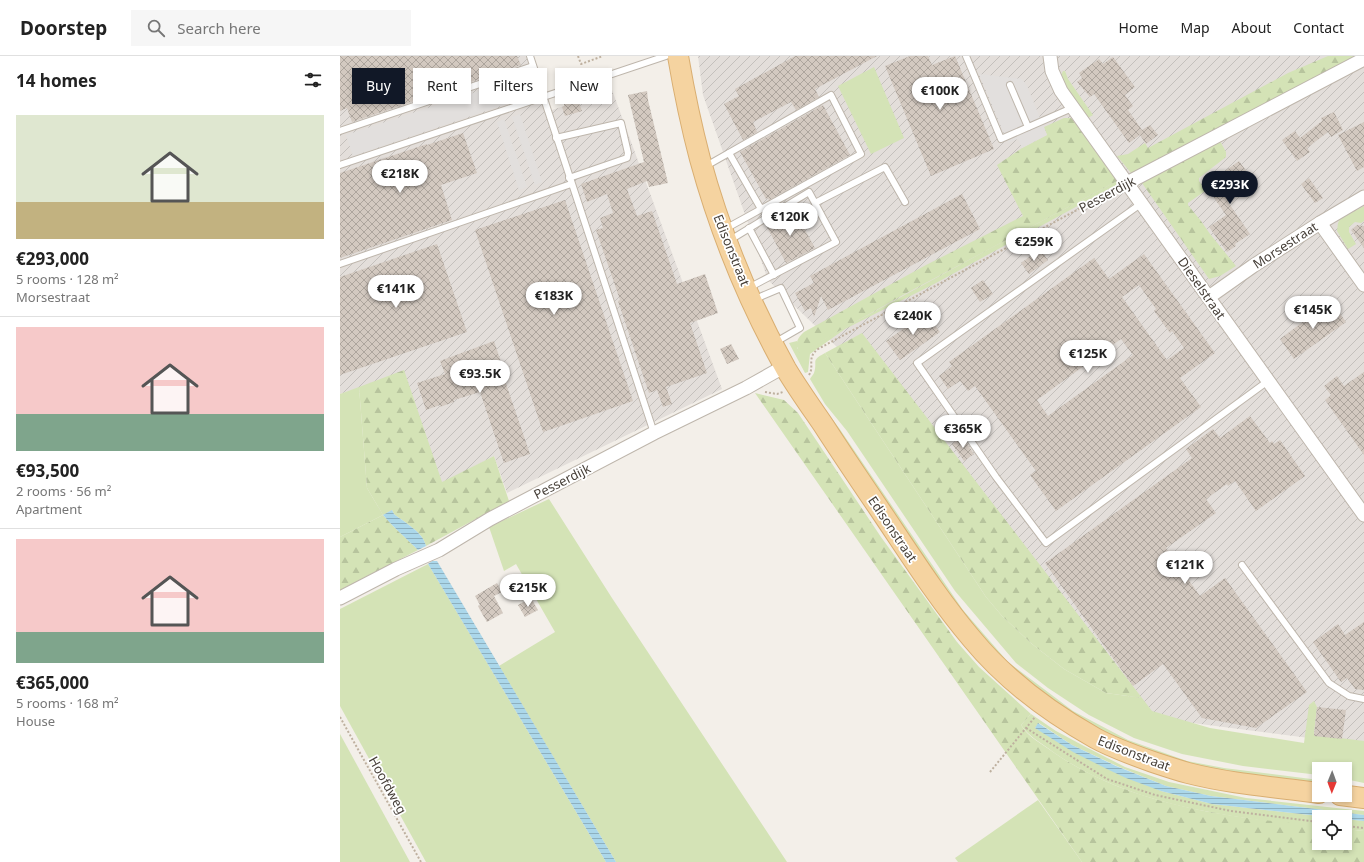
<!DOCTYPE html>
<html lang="en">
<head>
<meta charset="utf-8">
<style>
  :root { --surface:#fff; --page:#f6f6f6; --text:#222; --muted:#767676; --line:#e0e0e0; --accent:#111827 }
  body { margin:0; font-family:"Noto Sans",sans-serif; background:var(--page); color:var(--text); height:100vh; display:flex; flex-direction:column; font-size:15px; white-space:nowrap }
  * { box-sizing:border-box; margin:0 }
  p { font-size:13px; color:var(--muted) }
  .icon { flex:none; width:22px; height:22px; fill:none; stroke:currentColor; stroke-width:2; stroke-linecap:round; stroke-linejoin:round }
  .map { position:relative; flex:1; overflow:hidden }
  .sheet { display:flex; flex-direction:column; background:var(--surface); width:340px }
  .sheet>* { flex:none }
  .banner { position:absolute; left:12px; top:12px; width:380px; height:36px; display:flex; gap:8px }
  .needle { width:26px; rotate:181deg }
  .controls { position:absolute; left:972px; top:706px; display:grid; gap:8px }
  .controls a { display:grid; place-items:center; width:40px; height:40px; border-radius:0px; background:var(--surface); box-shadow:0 2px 6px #0003; font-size:20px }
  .price { position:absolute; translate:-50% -34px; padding:0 9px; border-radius:14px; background:#fff; color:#222; font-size:13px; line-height:26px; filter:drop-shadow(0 1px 2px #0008) }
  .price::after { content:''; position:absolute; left:50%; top:24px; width:12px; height:9px; margin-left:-6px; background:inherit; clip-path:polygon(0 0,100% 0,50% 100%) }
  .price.selected { background:var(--accent); color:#fff }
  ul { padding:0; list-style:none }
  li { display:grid; align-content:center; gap:8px; height:212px; padding:0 16px }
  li+li { border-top:1px solid var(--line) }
  li span { display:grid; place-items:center; height:124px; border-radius:0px; color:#555 }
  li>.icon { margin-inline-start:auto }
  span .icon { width:72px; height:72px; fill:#fffc; stroke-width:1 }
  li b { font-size:17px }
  h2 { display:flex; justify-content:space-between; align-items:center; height:48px; padding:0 16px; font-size:17px }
  .tag { padding:0 14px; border-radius:0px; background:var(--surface); box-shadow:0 2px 6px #0003; font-size:14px; line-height:36px }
  .tag.selected { background:var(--accent); color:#fff }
  header { display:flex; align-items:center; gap:24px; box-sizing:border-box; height:56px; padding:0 20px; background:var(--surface); border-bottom:1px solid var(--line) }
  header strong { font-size:19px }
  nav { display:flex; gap:22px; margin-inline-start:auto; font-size:14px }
  .search { width:280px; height:36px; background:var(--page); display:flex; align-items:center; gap:10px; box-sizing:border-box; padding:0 14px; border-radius:0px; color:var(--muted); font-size:15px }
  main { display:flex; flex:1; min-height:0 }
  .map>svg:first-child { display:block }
  .industrial { fill:url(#industrial-furrows) }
  .green { fill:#d4e3b6 }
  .forest { fill:url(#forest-firs) }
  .parking { fill:#e2dfdd }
  .water { fill:url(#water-rules) }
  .building { fill:url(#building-cross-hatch); fill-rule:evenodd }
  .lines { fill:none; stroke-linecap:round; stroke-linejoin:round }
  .lane-casing { stroke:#beb6ac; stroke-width:8 }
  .street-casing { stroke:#beb6ac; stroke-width:15 }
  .primary-casing { stroke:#d9ae71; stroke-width:22 }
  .path { stroke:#beb09f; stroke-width:2; stroke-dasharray:2 2; stroke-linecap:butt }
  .lane { stroke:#fff; stroke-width:6 }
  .street { stroke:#fff; stroke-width:13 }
  .primary { stroke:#f5d3a0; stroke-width:20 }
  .labels { text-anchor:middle; stroke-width:3.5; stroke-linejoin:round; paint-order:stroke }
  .street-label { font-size:13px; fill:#463f38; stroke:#fff }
</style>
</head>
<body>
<header>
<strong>Doorstep</strong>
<div class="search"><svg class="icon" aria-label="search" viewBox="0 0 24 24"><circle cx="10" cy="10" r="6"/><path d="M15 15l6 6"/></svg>Search here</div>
<nav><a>Home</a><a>Map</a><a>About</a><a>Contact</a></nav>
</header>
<main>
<section class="sheet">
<h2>14 homes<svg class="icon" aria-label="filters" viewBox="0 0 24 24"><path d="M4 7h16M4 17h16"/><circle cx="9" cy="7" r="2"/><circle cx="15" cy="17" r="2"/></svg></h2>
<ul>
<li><span style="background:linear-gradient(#dfe7d0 70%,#c2b280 0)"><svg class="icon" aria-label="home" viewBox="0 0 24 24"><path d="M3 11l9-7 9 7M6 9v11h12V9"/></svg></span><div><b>€293,000</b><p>5 rooms · 128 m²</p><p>Morsestraat</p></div></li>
<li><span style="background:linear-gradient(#f6c9c9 70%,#7fa58c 0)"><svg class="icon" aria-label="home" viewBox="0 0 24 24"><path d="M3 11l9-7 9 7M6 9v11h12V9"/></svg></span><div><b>€93,500</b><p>2 rooms · 56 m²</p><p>Apartment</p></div></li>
<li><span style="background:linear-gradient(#f6c9c9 75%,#7fa58c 0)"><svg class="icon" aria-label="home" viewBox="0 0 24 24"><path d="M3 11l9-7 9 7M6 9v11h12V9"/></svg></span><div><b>€365,000</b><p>5 rooms · 168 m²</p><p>House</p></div></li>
</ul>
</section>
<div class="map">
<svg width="1024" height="806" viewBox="0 0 1024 806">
  <defs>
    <pattern id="industrial-furrows" width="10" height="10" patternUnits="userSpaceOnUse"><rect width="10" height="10" fill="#e3deda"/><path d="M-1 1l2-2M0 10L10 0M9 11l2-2" fill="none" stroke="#c4c0bc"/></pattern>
    <pattern id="forest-firs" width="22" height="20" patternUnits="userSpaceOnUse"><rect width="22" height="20" fill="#d4e3b6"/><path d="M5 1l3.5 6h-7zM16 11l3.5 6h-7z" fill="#b7c49d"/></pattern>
    <pattern id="water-rules" width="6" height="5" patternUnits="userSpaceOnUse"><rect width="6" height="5" fill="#abd7ea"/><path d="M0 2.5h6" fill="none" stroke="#8db0bf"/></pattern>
    <pattern id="building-cross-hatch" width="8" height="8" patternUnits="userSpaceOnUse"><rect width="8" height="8" fill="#d3c9c0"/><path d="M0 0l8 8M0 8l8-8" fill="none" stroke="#ada59d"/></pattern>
  </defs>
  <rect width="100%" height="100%" fill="#f3efe9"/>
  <g class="industrial">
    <path d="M0 0H189L209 55 272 34 382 333 167 437 154 400 43 459 19 332 0 338Z"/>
    <path d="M358 0H1024V689L806 661 536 329 428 224 363 39Z"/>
  </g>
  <g class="green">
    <path d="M534 11 564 82 531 98 498 30Z"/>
    <path d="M723 15H725L728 23 753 59 748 62 725 31 720 21Z"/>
    <path d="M777 125 776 129 596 227 505 273 470 298 468 316 465 317 449 287 457 285V292L460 296 651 192Z"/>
    <path d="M1024 150V165L1021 167 1015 166 1009 171V176L1016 188 1008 193 997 175 998 167 1000 163Z"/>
    <path d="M485 297 646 541 662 560 692 588 724 613 766 637 802 642 812 655 870 672 964 687 969 649 974 645 977 651 974 677 976 679 1024 685V727L1005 723V713H979V719L903 710 842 698 794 682 749 659 708 632 676 607 615 535 507 375 485 348 470 323C471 321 473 319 474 317 478 304 470 305 485 297Z"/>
    <path d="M19 331 27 432 43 459 0 481V338Z"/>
    <path d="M478 345 499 372 623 554 668 606 733 655 788 684 847 705 884 712 979 724V730L851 712 747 670 691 632 619 559Z"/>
    <path d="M209 443 272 542 447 806H276L159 610 215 576 176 508 164 515 149 471Z"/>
    <path d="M88 508 266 806H86L0 650V553Z"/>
    <path d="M691 658 716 675 744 690 785 711 829 726 906 742 1024 755V759L871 740 826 730 777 710 732 689 699 667 695 672 821 735 872 748 988 761H979V771C887 761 791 750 713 696 702 687 689 681 681 669Z"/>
    <path d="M0 678 70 806H0Z"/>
    <path d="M698 744 742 806H618L615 802Z"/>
    <path d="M1005 763 1024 765V775L1005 773Z"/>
  </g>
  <g class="forest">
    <path d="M988 0H1020L792 118 777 100 788 98 805 87 808 92 948 17Z"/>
    <path d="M724 62H731L733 64 777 125 563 239 460 297C454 289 457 282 464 276L586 209 683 160 657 109 682 92 707 79 704 71Z"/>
    <path d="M880 85 886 96V101L859 122V125L864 132 865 135 848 147V149L861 165 870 178 896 210 880 220 869 223 802 127Z"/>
    <path d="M522 277 802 642 766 637 724 613 692 588 662 560 646 541 485 297Z"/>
    <path d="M64 314 102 426 154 400 169 445 86 490C83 476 65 467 54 458L52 454 43 459 53 470 78 494 0 534V481L43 459 27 432 19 331Z"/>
    <path d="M415 337 444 344 458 357 541 481 617 586 639 611 691 658 681 669C688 681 702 688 713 696 791 750 887 761 979 770V787H1005V773L1024 775V806H742Z"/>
  </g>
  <g class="parking">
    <path d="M639 18 682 23 687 30 707 79 682 92 678 83 668 87Z"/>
    <path d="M187 19 193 39 13 100 6 79Z"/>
    <path d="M180 58 202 126 195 129 172 61Z"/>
    <path d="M164 63 187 131 179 134 157 66Z"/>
  </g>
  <g class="water">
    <path d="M52 454 54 458C65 467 83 476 86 490L78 494 53 470 43 459Z"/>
    <path d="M92 505H97L276 806H266L88 508Z"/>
    <path d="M698 667 732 689 776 710 826 730 871 740 1024 759V765L1005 763V761H988L872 748 821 735 786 722 769 714 733 696 695 672Z"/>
  </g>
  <g class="building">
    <path d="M0 0H177L181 9 12 66 7 52 0 55Z"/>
    <path d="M455 0H537L475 33 479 41 456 54 451 46 413 66 417 76 403 84 384 48 399 40 395 33Z"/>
    <path d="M570 0H588L592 9 615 0 654 93 591 120 545 10Z"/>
    <path d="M773 1 795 31 785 39 793 50 788 54 802 74 810 69 818 79 806 88 800 79 789 87 754 38 750 41 737 26 742 22 739 17 759 3 763 8Z"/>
    <path d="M307 35 308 44 328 127 309 131 307 125 287 133 297 160 312 155 337 228 365 218 378 257 350 267 367 317 326 331 332 348 323 351 317 334 309 337 278 245 280 244 256 174 263 172 260 162 273 157 267 138 247 146 241 128 304 106 288 39Z"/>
    <path d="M237 42 242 55 225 60 222 51 224 50V47Z"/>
    <path d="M483 49 510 99 429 144 428 142 426 143 400 96Z"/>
    <path d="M994 56 1003 74 991 81 988 76 967 92 970 96 957 105 942 84 955 75 960 82 982 65 981 62Z"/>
    <path d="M1024 66V111L1017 115 998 79Z"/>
    <path d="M123 77 137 117 101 129 112 164 0 202V117L87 88V89Z"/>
    <path d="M899 105 915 127 888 146 910 178 895 188 896 190 887 196 869 171 886 159 865 129Z"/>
    <path d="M969 122 983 142 975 147 961 128Z"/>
    <path d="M622 138 640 173 488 254 481 240 474 261 471 252 465 255 455 237 474 227 470 220Z"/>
    <path d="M225 144 293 345 203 376 135 174Z"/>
    <path d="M454 154 475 192 446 207 426 169Z"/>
    <path d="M1017 169 1024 170V192L1011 174Z"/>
    <path d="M97 188 127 276 0 319V221Z"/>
    <path d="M700 193 708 204 689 218 681 207Z"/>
    <path d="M804 198 875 297 840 322 861 351 716 455 690 419 696 415 635 330 628 335 620 325 608 333 599 320 612 310 609 306 754 202 769 223ZM799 229 816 253 814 255 830 277 832 275 844 292 827 304 782 241ZM781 283 793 299 708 360 697 344Z"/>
    <path d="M643 224 653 238 640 246 631 232Z"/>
    <path d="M991 245 1006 266 954 303 940 283Z"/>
    <path d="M586 257 600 276 560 304 546 285Z"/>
    <path d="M154 285 165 318 163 319 190 398 164 407 140 336 114 344V346L100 351V349L86 354 77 327 105 318 100 305Z"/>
    <path d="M391 288 399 303 387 308 380 293Z"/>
    <path d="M1024 316V399L985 344 991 339 984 330 997 320 1004 330Z"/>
    <path d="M910 360 930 387 932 385 934 388 940 384 965 420 916 455 895 425 888 430 887 428 866 443 876 457 826 492 860 540 885 522 967 636 916 672 862 662 823 608 793 630 705 507 852 402 846 393 873 373 880 382Z"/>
    <path d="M622 380 634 398 624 405 612 388Z"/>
    <path d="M157 527 162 536 154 540 163 557 147 566 140 554 138 550 140 549 135 540Z"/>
    <path d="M191 542 198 554 185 561 178 549Z"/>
    <path d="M1024 566V634L1015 633 1007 622 1001 626 973 586 998 568 1005 579Z"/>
    <path d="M977 651 1006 654 1002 683 974 680Z"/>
  </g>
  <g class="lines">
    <defs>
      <g id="lane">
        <path d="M190 0 314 377"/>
        <path d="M626 0 661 83 732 52"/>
        <path d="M670 29 688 71"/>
        <path d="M0 75 193 10"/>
        <path d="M216 82 281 67 288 97 287 102 229 122"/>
        <path d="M389 97 421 153"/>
        <path d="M0 109 326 0"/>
        <path d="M366 110 491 39 521 98 385 173"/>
        <path d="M475 147 545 111 565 146"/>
        <path d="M802 147 577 307 656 421 706 487 928 325"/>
        <path d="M409 172 434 219"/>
        <path d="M390 184 469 136 496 186 416 228 409 233"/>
        <path d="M0 208 231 128"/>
        <path d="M414 245 422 240 441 232 460 272 434 287"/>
        <path d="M902 509 989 627 1009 640 1024 643"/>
      </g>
      <g id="street">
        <path d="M710 0 712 15 721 35 1024 459"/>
        <path d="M787 127 1024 3"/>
        <path d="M980 167 1024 229"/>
        <path d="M869 241 913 210 980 167 1024 141"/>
        <path d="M0 542 56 513 99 494 150 463 314 377 406 332 445 310"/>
      </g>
      <g id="primary">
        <path d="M338 0C344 35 351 69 360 103 380 176 409 247 446 313 458 333 471 351 484 370 502 398 521 426 540 454 569 497 598 543 632 583 665 623 709 656 755 682 773 692 793 699 813 706 825 710 837 714 848 717 891 728 935 731 979 737"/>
        <path d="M1000 739 1024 742"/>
      </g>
    </defs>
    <use href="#lane" class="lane-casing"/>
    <use href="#street" class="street-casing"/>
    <use href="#primary" class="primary-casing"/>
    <g class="path">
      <path d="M238 0 241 8 263 0"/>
      <path d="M469 319C475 310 466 302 478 293L776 133"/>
      <path d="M425 336 437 338 443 336"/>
      <path d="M0 661 81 806"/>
      <path d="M686 672 767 723 815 739 891 755 979 766"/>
      <path d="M650 716 695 661"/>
      <path d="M1005 770 1024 772"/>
    </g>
    <use href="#lane" class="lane"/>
    <use href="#street" class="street"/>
    <use href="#primary" class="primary"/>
  </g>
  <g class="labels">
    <g class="street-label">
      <text transform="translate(767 138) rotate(-28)" y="5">Pesserdijk</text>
      <text transform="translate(945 189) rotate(-33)" y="5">Morsestraat</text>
      <text transform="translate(392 194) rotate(68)" y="5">Edisonstraat</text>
      <text transform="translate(862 232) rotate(55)" y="5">Dieselstraat</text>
      <text transform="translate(222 425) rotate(-27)" y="5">Pesserdijk</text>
      <text transform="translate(553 473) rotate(56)" y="5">Edisonstraat</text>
      <text transform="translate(794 697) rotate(21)" y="5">Edisonstraat</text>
      <text transform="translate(48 729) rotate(61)" y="5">Hoofdweg</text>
    </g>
  </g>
</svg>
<div class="controls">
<a><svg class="needle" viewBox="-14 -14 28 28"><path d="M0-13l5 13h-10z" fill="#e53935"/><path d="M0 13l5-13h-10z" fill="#767676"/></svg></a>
<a><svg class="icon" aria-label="locate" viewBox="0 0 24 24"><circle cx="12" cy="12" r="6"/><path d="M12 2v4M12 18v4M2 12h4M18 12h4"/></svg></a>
</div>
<b class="price" style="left:600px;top:55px">€100K</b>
<b class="price" style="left:60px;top:138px">€218K</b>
<b class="price selected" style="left:890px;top:149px">€293K</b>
<b class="price" style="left:450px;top:181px">€120K</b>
<b class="price" style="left:694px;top:206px">€259K</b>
<b class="price" style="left:56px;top:253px">€141K</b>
<b class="price" style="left:214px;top:260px">€183K</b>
<b class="price" style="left:973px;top:274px">€145K</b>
<b class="price" style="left:573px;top:280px">€240K</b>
<b class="price" style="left:748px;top:318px">€125K</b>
<b class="price" style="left:140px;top:338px">€93.5K</b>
<b class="price" style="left:623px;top:393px">€365K</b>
<b class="price" style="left:845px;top:529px">€121K</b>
<b class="price" style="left:188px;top:552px">€215K</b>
<div class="banner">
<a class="tag selected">Buy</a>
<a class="tag">Rent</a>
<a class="tag">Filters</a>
<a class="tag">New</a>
</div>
</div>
</main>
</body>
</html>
